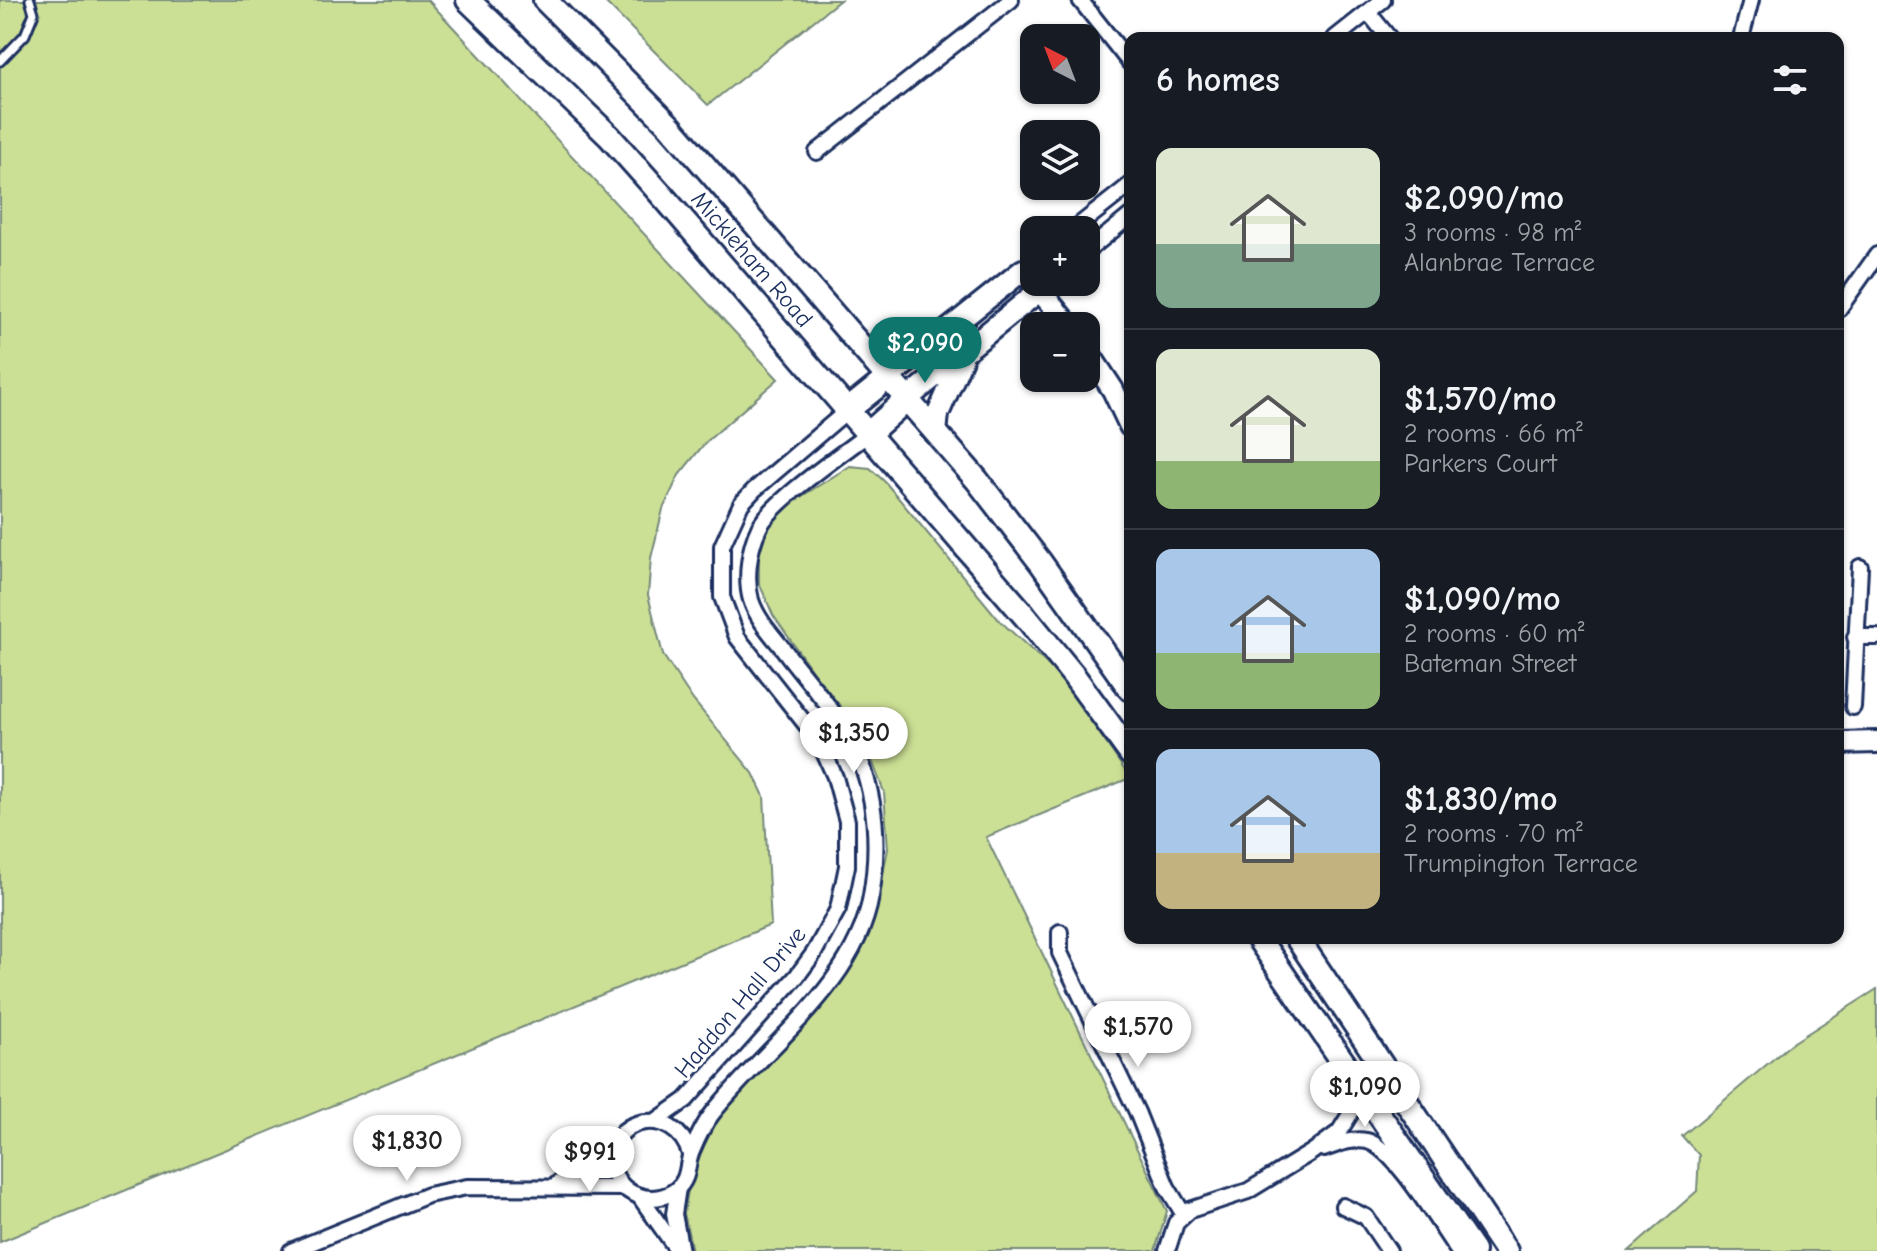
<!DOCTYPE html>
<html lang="en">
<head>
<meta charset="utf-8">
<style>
  :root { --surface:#171b24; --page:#242831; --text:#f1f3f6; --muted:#9ea1a6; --line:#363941; --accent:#0f766e }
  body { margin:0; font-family:"Comic Neue",sans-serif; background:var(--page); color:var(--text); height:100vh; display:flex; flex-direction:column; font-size:30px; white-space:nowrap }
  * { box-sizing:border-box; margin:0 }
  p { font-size:26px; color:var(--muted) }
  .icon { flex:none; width:44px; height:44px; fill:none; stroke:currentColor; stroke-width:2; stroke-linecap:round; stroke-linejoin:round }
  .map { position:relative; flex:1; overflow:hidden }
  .side { position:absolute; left:1124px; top:32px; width:720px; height:912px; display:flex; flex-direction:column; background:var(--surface); border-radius:16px; box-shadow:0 2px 6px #0004 }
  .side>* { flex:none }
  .needle { width:52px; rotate:318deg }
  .tools { position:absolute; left:1020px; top:24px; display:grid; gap:16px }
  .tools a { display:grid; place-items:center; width:80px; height:80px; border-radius:16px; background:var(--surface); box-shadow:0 2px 6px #0004; font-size:40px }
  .price { position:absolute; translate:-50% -68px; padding:0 18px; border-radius:28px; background:#fff; color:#222; font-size:26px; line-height:52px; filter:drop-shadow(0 2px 4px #0008) }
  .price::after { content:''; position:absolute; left:50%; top:48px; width:24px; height:18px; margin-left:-12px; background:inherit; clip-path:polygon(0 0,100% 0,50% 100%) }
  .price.on { background:var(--accent); color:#fff }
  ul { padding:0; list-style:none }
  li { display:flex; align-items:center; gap:24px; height:200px; padding:0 32px }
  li+li { border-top:2px solid var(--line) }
  li span { display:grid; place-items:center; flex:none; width:224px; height:160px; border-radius:16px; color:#555 }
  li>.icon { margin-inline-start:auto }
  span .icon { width:96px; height:96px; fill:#fffc; stroke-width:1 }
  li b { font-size:34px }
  h2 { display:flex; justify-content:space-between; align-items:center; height:96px; padding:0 32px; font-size:34px }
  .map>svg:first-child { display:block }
  .green { fill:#cce095; stroke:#74887a; stroke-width:2 }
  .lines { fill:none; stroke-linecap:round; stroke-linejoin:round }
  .lane-casing { stroke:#1b2f5e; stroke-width:13 }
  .street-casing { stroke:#1b2f5e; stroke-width:20 }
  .secondary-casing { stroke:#1b2f5e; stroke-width:26 }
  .primary-casing { stroke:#1b2f5e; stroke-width:28 }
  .lane { stroke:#fff; stroke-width:7 }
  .street { stroke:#fff; stroke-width:14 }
  .secondary { stroke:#fff; stroke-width:20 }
  .primary { stroke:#fff; stroke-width:22 }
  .labels { text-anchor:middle; stroke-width:6; stroke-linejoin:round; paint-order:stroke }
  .street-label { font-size:24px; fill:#1b2f5e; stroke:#fff }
</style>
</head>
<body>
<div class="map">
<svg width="1877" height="1251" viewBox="0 0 1877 1251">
  <rect width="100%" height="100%" fill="#fff"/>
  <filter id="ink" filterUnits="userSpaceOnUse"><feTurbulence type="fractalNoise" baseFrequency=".0125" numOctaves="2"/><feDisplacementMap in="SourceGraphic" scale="16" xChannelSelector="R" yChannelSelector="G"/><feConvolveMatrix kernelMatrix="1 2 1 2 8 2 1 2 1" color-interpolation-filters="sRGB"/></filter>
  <g filter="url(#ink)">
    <g class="green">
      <path d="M0 0H428L778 379 705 443 679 475 663 509 651 558 648 595 663 655 693 700 753 773 764 796 771 925 0 1242Z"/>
      <path d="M603 0H840L708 105Z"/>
      <path d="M850 466 870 468 886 483 999 620 1061 677 1130 778 986 837 1167 1211 1155 1251H692L684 1213 688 1191 699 1156 716 1117 859 950 877 904 888 849 884 792 868 750 773 615 759 583V554L768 527 783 508Z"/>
      <path d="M1877 989V1251H1629L1697 1191 1699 1155 1682 1136 1791 1044Z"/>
    </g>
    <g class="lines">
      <defs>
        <path id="lane" d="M0 61 25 35 34 13 30 0"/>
        <g id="street">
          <path d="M1080 0 1130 63"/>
          <path d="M1368 12 1389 38"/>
          <path d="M1335 38 1383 0"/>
          <path d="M1741 38 1751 0"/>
          <path d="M817 152 1011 0"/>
          <path d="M1073 230 1130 185"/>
          <path d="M1086 252 1130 216"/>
          <path d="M1838 310 1877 255"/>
          <path d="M1855 637H1877"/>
          <path d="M1853 707 1860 567"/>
          <path d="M1060 932V953L1137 1112 1167 1187 1184 1215"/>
          <path d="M656 1121 686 1100 797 976 814 953 838 909 847 866V821L835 777 819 741 737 637 722 597V546L741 504 754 490 848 410"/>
          <path d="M1324 1149C1338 1144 1352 1138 1367 1141 1395 1148 1440 1226 1458 1251"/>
          <path d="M690 1154C675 1104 607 1116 612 1164 616 1195 654 1208 677 1189 690 1178 686 1164 692 1151 697 1139 704 1124 712 1114 764 1047 856 985 871 896 879 850 877 804 860 759 844 719 810 685 784 650 772 635 757 619 751 600 745 579 749 548 759 528 771 502 842 454 868 434"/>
          <path d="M558 1183C583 1178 597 1170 613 1150"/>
          <path d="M678 1188 674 1214 681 1251"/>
          <path d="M640 1197 678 1251"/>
          <path d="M1343 1206 1366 1217 1389 1251"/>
          <path d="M291 1251 428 1195 467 1187 624 1188"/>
          <path d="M1167 1251 1176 1223 1190 1210 1248 1191 1312 1152 1339 1132 1352 1111 1353 1079"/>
        </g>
        <g id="secondary">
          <path d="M1086 349 1113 390 1130 426"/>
          <path d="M889 377 1023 270 1069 326"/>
          <path d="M907 399 1040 290"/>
          <path d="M936 433 938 414 962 359"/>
          <path d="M1838 743 1877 742"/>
        </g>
        <g id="primary">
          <path d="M468 0 609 136 667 201 1025 616 1074 676 1130 753"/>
          <path d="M545 0 670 126 977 480 1041 563 1130 689"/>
          <path d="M848 410 889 377"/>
          <path d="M868 434 907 399"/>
          <path d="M1258 938 1473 1251"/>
          <path d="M1297 938 1506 1251"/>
        </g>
      </defs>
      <use href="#lane" class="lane-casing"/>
      <use href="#street" class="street-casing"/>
      <use href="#secondary" class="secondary-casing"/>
      <use href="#primary" class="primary-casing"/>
      <use href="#lane" class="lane"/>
      <use href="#street" class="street"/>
      <use href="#secondary" class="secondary"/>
      <use href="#primary" class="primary"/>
    </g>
  </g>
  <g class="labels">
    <g class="street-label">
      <text transform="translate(752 259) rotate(49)" y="8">Mickleham Road</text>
      <text transform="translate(740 1002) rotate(-50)" y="8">Haddon Hall Drive</text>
    </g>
  </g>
</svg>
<div class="tools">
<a><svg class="needle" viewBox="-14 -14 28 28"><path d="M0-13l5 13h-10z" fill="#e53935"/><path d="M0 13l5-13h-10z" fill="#9ea1a6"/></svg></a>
<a><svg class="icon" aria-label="layers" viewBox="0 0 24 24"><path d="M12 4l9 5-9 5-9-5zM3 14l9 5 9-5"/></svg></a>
<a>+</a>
<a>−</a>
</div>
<b class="price on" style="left:925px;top:385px">$2,090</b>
<b class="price" style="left:854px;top:775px">$1,350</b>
<b class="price" style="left:1138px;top:1069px">$1,570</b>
<b class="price" style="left:1365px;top:1129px">$1,090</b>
<b class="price" style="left:407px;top:1183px">$1,830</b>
<b class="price" style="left:590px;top:1194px">$991</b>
<section class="side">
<h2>6 homes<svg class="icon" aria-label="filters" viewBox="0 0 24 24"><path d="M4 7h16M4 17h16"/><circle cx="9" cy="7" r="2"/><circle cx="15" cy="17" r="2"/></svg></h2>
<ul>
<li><span style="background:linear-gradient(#dfe7d0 60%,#7fa58c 0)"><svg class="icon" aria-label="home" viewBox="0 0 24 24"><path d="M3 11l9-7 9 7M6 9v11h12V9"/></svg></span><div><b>$2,090/mo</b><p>3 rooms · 98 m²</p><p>Alanbrae Terrace</p></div></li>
<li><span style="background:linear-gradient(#dfe7d0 70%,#8fb573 0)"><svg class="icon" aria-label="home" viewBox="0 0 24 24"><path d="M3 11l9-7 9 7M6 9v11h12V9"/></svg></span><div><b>$1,570/mo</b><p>2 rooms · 66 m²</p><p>Parkers Court</p></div></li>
<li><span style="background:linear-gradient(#a9c7e8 65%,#8fb573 0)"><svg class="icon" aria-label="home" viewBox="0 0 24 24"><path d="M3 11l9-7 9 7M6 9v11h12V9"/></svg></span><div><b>$1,090/mo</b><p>2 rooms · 60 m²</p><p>Bateman Street</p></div></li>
<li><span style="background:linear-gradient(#a9c7e8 65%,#c2b280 0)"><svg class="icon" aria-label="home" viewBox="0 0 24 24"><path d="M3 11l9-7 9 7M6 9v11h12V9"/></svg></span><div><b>$1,830/mo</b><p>2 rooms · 70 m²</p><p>Trumpington Terrace</p></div></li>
</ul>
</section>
</div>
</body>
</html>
